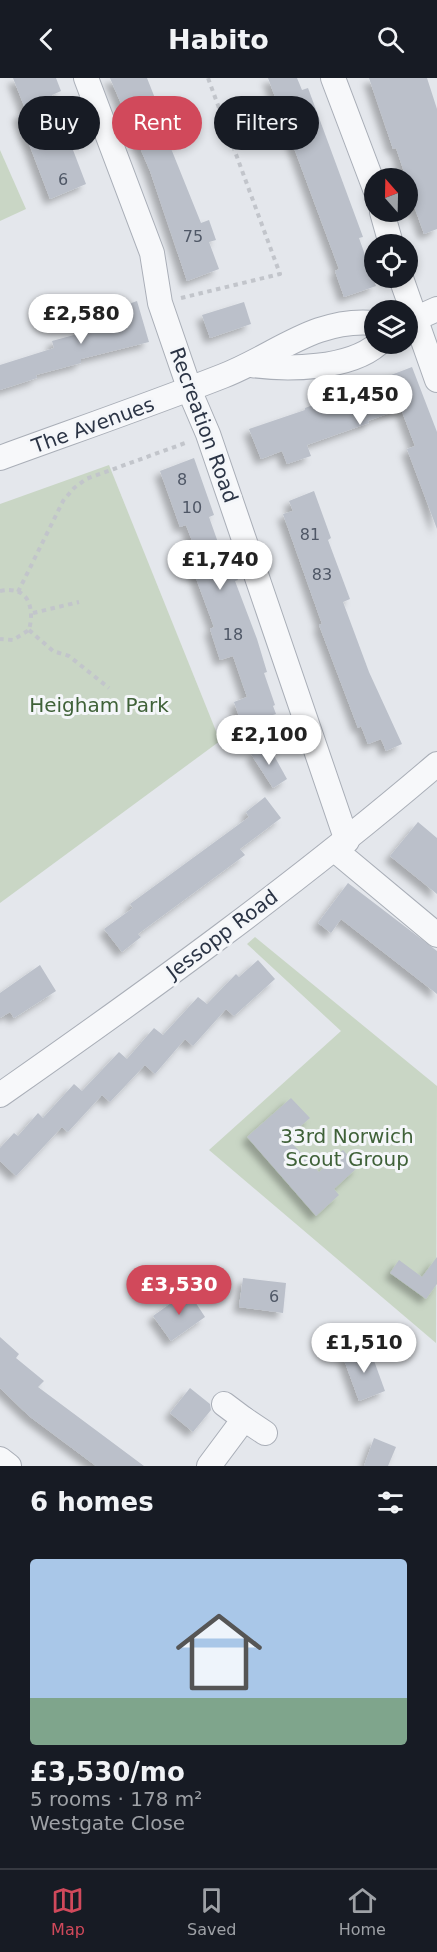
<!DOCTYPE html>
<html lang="en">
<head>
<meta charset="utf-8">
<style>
  :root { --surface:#171b24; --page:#242831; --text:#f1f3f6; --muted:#9ea1a6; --line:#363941; --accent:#d1495b }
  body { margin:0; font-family:"DejaVu Sans",sans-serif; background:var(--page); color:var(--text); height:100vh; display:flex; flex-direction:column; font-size:22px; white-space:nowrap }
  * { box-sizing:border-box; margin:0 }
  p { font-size:20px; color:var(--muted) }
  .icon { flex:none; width:33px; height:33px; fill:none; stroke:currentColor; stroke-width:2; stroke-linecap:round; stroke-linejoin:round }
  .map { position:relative; height:1388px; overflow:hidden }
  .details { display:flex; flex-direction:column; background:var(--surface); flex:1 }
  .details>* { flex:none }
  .hud { position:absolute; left:18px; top:18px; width:402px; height:54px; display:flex; gap:12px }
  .needle { width:39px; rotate:340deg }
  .buttons { position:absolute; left:364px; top:90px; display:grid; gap:12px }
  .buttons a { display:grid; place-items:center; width:54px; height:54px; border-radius:50%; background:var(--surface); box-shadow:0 3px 9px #0003; font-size:30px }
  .price { position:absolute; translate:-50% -51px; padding:0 14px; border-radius:21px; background:#fff; color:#222; font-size:20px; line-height:39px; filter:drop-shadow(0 2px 3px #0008) }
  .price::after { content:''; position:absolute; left:50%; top:36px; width:18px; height:14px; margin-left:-9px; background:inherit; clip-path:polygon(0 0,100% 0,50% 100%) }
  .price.current { background:var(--accent); color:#fff }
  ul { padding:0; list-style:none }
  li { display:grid; align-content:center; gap:12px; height:318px; padding:0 30px }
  li span { display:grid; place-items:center; height:186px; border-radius:6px; color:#555 }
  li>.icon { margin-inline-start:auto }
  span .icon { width:108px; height:108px; fill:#fffc; stroke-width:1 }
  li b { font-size:26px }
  h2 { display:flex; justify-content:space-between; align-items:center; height:72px; padding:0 30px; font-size:26px }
  .chip { padding:0 21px; border-radius:27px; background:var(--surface); box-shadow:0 3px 9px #0003; font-size:21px; line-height:54px }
  .chip.current { background:var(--accent); color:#fff }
  header { display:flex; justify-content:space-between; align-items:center; height:78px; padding:0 30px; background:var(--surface); font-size:27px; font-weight:700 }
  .dock { display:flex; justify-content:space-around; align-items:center; height:84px; border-top:2px solid var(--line); background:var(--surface); font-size:16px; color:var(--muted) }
  .dock a { display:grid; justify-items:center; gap:3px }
  .dock .current { color:var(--accent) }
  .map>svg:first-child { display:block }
  .green { fill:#c9d6c5 }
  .building { fill:#bbc0ca; filter:url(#shadow) }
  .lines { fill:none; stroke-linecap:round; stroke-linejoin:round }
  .street-casing { stroke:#a9aeb7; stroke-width:26 }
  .path { stroke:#c2c5cb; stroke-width:4; stroke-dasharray:4.5 4.5; stroke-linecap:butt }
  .street { stroke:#f7f8fa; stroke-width:24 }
  .labels { text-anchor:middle; stroke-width:6; stroke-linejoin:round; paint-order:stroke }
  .number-label { font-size:16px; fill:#4f5766 }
  .street-label { font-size:20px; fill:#2b3445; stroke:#f4f6f9 }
  .park-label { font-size:20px; fill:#3f6138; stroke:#f4f6f9 }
</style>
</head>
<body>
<header><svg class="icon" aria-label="back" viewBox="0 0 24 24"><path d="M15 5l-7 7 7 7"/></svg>Habito<svg class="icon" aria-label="search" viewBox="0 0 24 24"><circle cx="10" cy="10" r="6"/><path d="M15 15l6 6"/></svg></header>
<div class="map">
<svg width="437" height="1388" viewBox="0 0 437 1388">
  <defs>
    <filter id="shadow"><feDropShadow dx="-5.5" dy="5.5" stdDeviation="3" flood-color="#0004"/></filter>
  </defs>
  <rect width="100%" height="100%" fill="#e4e7ec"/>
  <g class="green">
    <path d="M0 72 26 131 0 143Z"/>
    <path d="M109 387 220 663 0 825V426Z"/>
    <path d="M255 859 437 1008 436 1265 209 1072 341 953 247 866Z"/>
  </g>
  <g class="building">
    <path d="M13 0H56L61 13 52 17 86 106 50 121 18 37 26 33Z"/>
    <path d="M110 0H147L166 48 174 45 181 63 170 68 201 145 209 142 216 162 209 164 219 191 187 203 150 93Z"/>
    <path d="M268 0H297L302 12 308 10 363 159 359 160 376 208 344 219 335 193 339 191Z"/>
    <path d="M369 0H427L437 31V151L424 156 413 125 408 100H406L396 70 393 71Z"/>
    <path d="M137 223 149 264 81 281V285L36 297 37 300 0 312V287L54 270 52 263 85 254 81 243Z"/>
    <path d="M244 224 251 246 210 260 202 237Z"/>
    <path d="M412 289 437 354V451L407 371 415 368 401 331 368 343 369 345 307 367 311 378 287 386 282 373 261 381 249 351 305 332V330Z"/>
    <path d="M194 380 214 437 209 439 221 473 224 472 235 494 238 502 235 503 257 561 267 594 264 595 275 627 273 628 276 636 242 647 234 624 247 619 233 578 220 582 210 551 214 549 190 484 199 481 186 447 180 449 160 393Z"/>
    <path d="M314 413 331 460 328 462 350 521 343 524 369 594 402 666 386 673 381 661 368 666 361 648 358 650 319 547 322 546 283 436 293 433 289 423Z"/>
    <path d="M267 665 287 701 273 710 251 676Z"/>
    <path d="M265 719 281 740 240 771 245 777 138 856 141 859 122 874 104 851 133 830 130 826 249 739 246 734Z"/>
    <path d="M418 744 437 760V816L390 778Z"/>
    <path d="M348 805 437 873V916L341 841 331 855 318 845Z"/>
    <path d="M258 882 275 901 234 938 226 931 193 968 185 961 155 996 145 987 110 1024 102 1017 68 1054 62 1049 16 1098 0 1083V1070L14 1055 18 1058 38 1035 43 1040 74 1006 82 1013 119 974 127 981 154 950 163 957 198 919 207 926 236 896 239 899Z"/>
    <path d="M40 887 56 913 14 940 10 934 0 940V915Z"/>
    <path d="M291 1020 310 1040 287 1060 319 1094 343 1072 358 1089 334 1111 339 1117 316 1138 247 1059Z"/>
    <path d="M437 1179V1206L426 1221 390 1195 399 1182 422 1199Z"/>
    <path d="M243 1200 286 1205 283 1235 239 1229Z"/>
    <path d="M188 1213 205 1239 171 1263 153 1238Z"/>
    <path d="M0 1259 19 1276 16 1280 44 1303 38 1309 144 1388H96L29 1338 0 1310Z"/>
    <path d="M369 1269 385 1313 359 1323 343 1279Z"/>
    <path d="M190 1310 210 1326 211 1332 193 1354 170 1335Z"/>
    <path d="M374 1360 396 1369 388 1388H364Z"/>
  </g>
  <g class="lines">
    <defs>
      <g id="street">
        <path d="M86 0 152 175 160 225 193 321 208 356 347 763"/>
        <path d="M333 0 375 111"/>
        <path d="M382 134 391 166"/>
        <path d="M401 200 437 302"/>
        <path d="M408 244 437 231"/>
        <path d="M252 287C288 292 349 291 378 266"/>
        <path d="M0 380C74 353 149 327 223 298 275 278 315 239 375 245"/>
        <path d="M335 772 437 857"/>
        <path d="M0 1017C150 912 298 805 437 686"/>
        <path d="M244 1341 265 1355"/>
        <path d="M0 1381 9 1388"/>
        <path d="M209 1388 244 1341 224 1326"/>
      </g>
    </defs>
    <use href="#street" class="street-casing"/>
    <g class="path">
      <path d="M181 220 280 196 208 0"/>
      <path d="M0 513C28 507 35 529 29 552L13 562 0 561"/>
      <path d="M18 514 63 423 74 410 86 401 188 364"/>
      <path d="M33 535 79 524"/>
      <path d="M29 552 53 573 69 578 109 610"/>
    </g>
    <use href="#street" class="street"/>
  </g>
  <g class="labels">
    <g class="number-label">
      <text x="63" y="107">6</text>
      <text x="193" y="164">75</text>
      <text x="182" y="407">8</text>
      <text x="192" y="435">10</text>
      <text x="310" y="462">81</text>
      <text x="322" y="502">83</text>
      <text x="233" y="562">18</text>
      <text x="274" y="1224">6</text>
    </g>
    <g class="street-label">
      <text transform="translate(93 347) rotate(-20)" y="7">The Avenues</text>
      <text transform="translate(204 347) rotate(70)" y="7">Recreation Road</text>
      <text transform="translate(222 856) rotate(-37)" y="7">Jessopp Road</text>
    </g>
    <g class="park-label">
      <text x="99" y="634">Heigham Park</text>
      <text x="347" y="1065">33rd Norwich<tspan x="347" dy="23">Scout Group</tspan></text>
    </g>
  </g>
</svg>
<div class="buttons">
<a><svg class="needle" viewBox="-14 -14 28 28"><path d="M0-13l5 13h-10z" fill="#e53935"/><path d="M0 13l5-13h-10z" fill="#9ea1a6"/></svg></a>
<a><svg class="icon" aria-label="locate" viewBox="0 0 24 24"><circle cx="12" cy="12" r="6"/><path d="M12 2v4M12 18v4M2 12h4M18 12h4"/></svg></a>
<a><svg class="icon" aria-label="layers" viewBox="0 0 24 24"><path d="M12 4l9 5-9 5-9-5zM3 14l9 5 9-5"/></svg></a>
</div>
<b class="price" style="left:81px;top:267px">£2,580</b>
<b class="price" style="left:360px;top:348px">£1,450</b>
<b class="price" style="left:220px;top:513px">£1,740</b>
<b class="price" style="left:269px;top:688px">£2,100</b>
<b class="price current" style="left:179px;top:1238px">£3,530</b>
<b class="price" style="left:364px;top:1296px">£1,510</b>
<div class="hud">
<a class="chip">Buy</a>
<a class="chip current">Rent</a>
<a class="chip">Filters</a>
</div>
</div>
<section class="details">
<h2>6 homes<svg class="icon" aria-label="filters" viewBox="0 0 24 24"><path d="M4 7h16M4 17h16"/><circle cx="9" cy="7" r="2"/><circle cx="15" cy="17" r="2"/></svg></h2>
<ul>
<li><span style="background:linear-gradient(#a9c7e8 75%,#7fa58c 0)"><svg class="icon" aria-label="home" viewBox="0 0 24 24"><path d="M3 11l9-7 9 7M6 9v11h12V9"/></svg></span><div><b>£3,530/mo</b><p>5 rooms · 178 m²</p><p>Westgate Close</p></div></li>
</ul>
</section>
<nav class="dock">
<a class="current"><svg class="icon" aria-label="map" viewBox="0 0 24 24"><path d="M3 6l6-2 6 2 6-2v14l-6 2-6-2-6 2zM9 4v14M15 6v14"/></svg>Map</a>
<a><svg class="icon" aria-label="saved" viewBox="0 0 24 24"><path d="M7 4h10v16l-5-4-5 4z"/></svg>Saved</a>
<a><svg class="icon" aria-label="home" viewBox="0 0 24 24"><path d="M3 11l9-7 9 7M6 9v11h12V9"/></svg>Home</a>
</nav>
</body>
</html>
